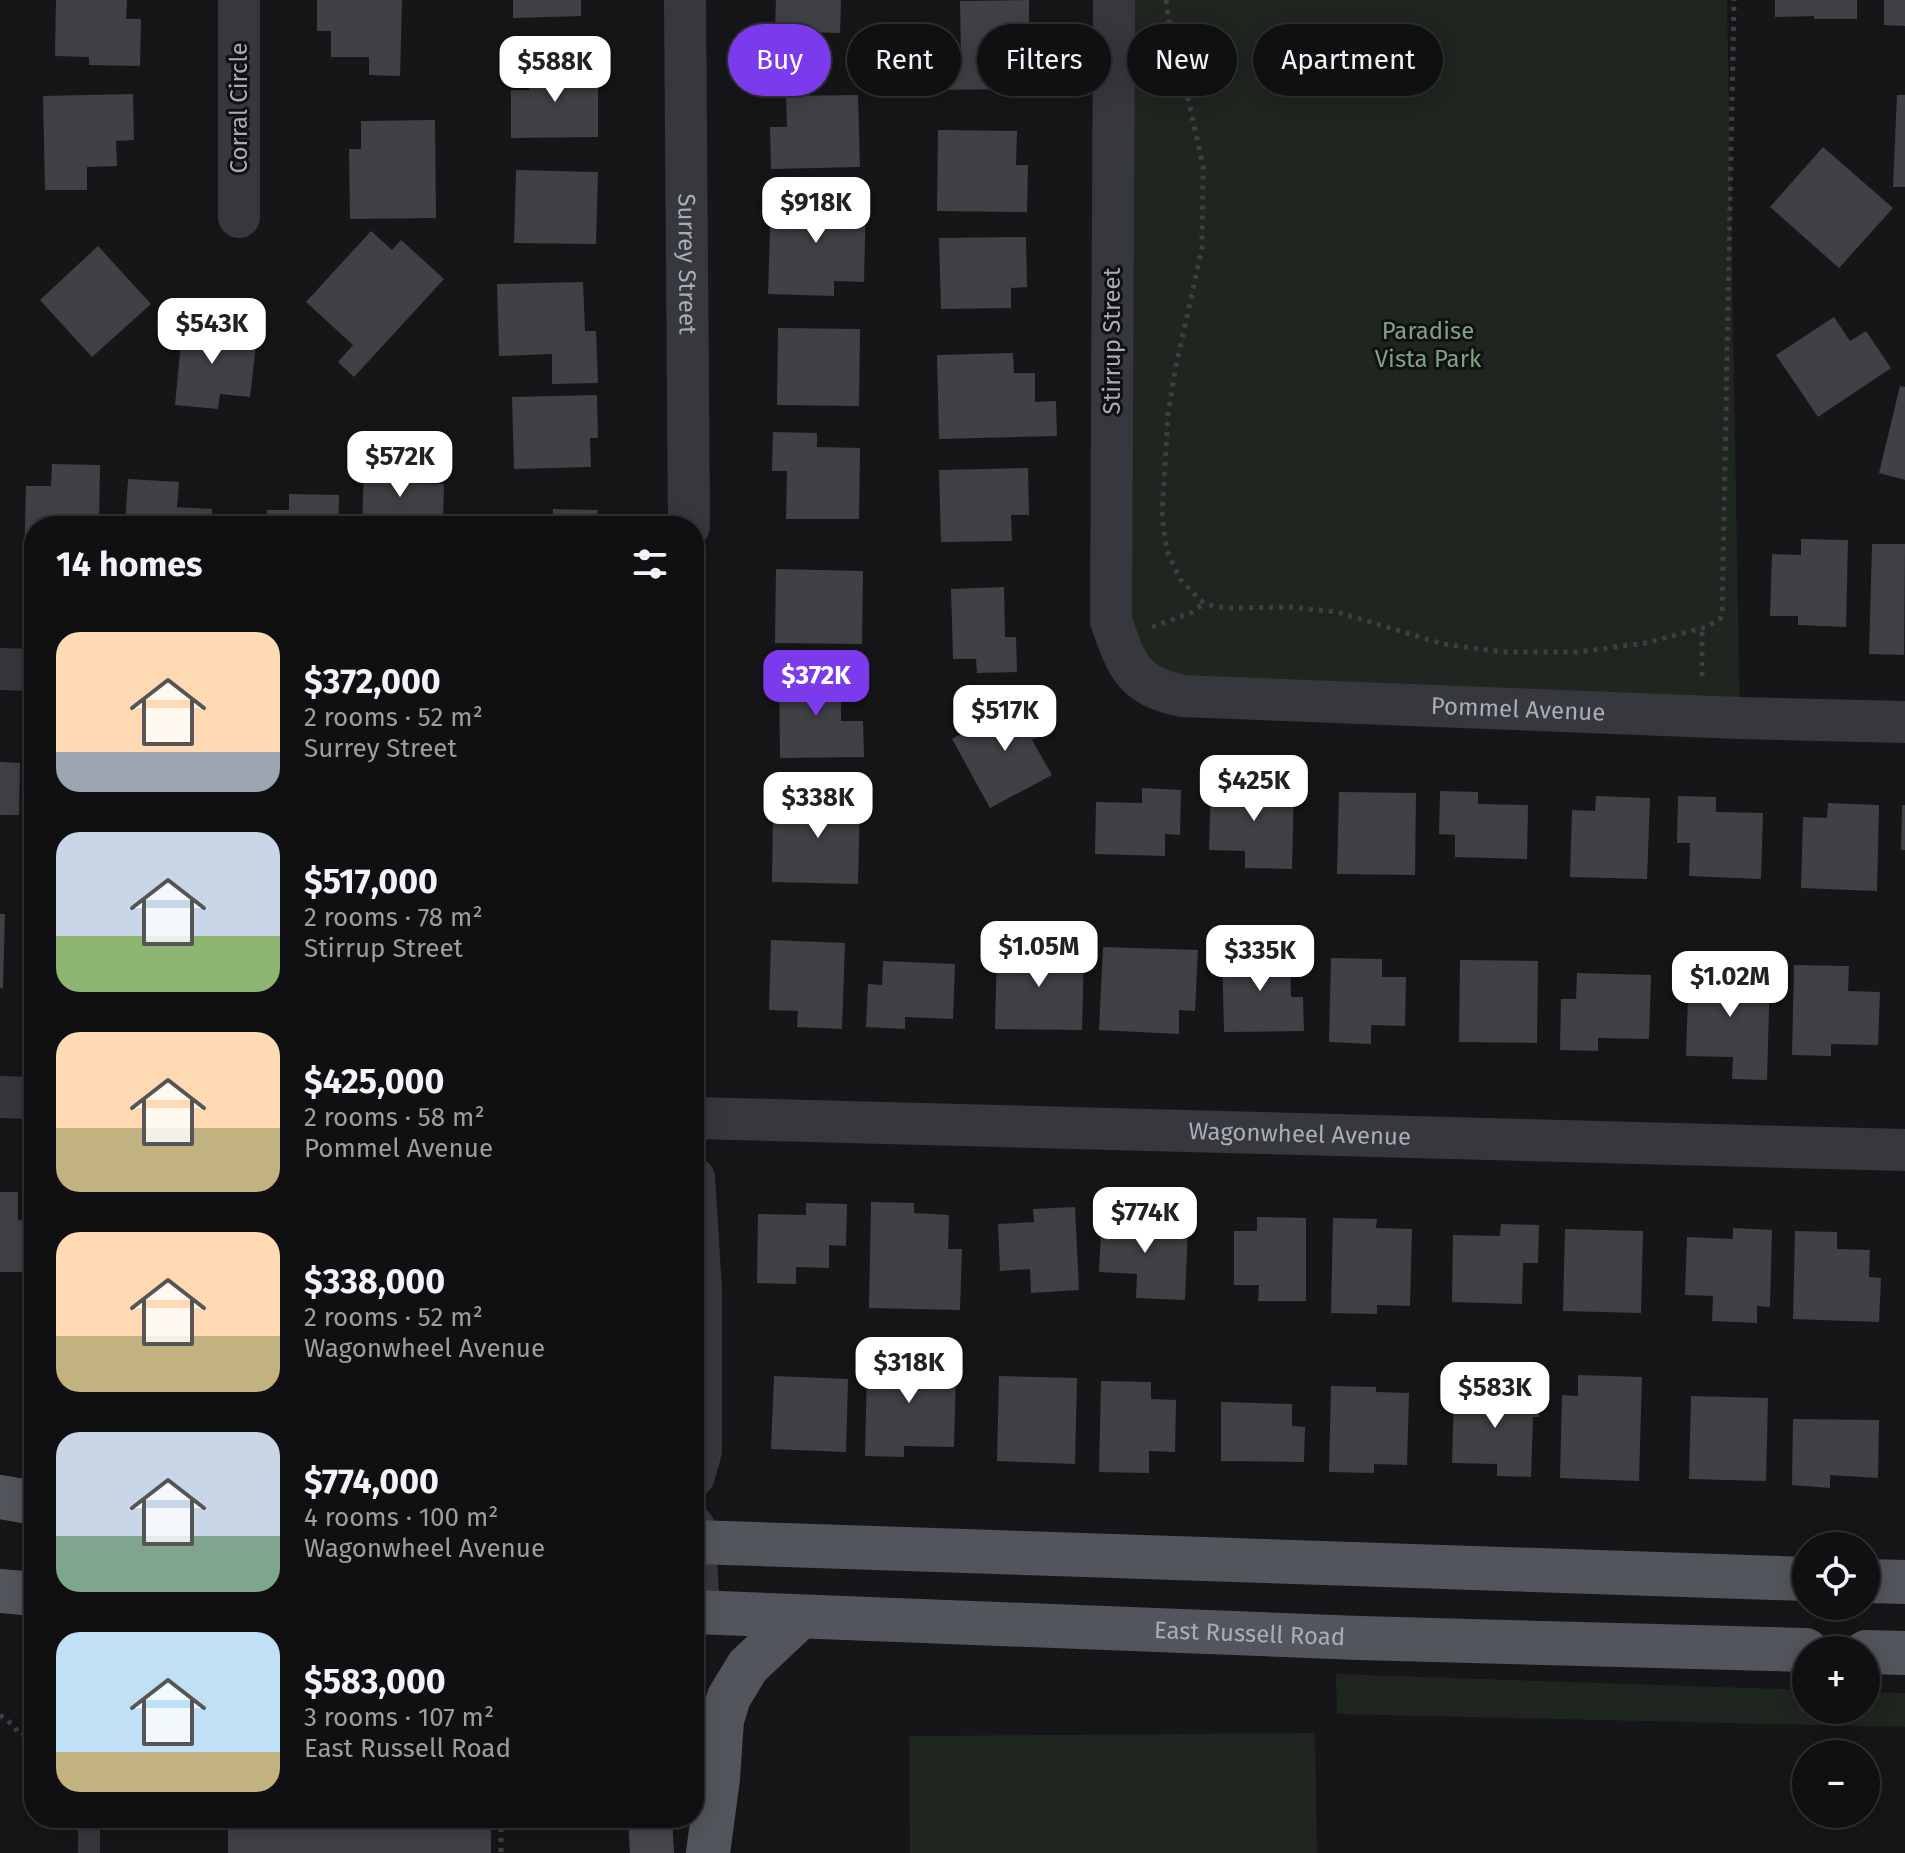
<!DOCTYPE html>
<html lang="en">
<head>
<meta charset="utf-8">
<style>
  :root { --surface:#101012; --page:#19191b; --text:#f1f3f6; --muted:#9c9d9f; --line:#303032; --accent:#7c3aed }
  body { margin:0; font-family:"Fira Sans",sans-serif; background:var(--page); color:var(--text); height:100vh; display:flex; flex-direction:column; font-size:30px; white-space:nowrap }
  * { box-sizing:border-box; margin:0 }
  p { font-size:26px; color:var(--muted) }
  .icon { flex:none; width:44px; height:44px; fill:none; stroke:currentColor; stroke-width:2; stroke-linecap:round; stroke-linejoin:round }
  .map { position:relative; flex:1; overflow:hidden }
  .side { position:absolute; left:24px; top:516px; width:680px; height:1312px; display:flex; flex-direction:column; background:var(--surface); border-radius:32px; box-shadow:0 4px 20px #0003,0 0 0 2px var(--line) }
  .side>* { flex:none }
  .hud { position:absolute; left:728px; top:24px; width:760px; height:72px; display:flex; gap:16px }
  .tools { position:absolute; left:1792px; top:1532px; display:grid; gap:16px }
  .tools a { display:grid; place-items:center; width:88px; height:88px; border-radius:50%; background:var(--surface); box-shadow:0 4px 20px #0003,0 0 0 2px var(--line); font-size:40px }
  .price { position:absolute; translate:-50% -68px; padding:0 18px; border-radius:16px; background:#fff; color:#222; font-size:26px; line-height:52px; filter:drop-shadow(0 2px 4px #0008) }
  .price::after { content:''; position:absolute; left:50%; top:48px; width:24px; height:18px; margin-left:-12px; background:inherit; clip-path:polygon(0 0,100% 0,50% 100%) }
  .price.active { background:var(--accent); color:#fff }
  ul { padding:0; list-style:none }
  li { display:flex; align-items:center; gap:24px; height:200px; padding:0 32px }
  li span { display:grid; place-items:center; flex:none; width:224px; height:160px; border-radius:24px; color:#555 }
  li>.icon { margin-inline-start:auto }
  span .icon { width:96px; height:96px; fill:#fffc; stroke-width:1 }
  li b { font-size:34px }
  h2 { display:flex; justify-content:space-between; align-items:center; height:96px; padding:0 32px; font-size:34px }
  .pill { padding:0 28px; border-radius:36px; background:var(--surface); box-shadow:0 4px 20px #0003,0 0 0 2px var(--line); font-size:28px; line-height:72px }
  .pill.active { background:var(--accent); color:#fff }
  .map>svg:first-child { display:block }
  .green { fill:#1e261f }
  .building { fill:#404145 }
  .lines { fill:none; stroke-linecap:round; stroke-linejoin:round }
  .path { stroke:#3d3f44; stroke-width:5; stroke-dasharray:4 6; stroke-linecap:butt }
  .lane { stroke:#37383d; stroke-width:22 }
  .street { stroke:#37383d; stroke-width:42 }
  .secondary { stroke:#45474d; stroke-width:44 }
  .primary { stroke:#53555c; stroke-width:44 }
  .labels { text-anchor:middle; stroke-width:6; stroke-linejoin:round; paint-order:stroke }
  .street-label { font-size:24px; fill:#a8adb8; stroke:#111113 }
  .park-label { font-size:24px; fill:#7fa381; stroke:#111113 }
</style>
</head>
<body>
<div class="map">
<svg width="1905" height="1853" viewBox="0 0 1905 1853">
  <rect width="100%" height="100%" fill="#161618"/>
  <g class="green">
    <path d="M1122 0H1727L1740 718 1168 696 1124 657Z"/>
    <path d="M1336 1674 1806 1690V1710H1866V1692L1905 1693V1727L1337 1714Z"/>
    <path d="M1315 1733 1317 1853H910L909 1736Z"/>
  </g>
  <g class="building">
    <path d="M56 0H127L126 19H141L140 66 89 65V57L55 56Z"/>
    <path d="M317 0H402L400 76 369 75V57H331V31H317Z"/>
    <path d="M513 0H581V16L513 18Z"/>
    <path d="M776 0H841L840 33 775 31Z"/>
    <path d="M1029 0V40H1015V89L939 90 938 57H961L960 1Z"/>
    <path d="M1775 0H1857V19H1814V16L1775 17Z"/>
    <path d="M1884 0H1905V26L1884 25Z"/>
    <path d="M529 63H581L582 86H598V137L511 138V90H529Z"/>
    <path d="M133 94 134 140 116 141 117 166 87 167V190H45L43 96Z"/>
    <path d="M858 95 860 167 771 169 770 127H787L786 96Z"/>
    <path d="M1897 95H1905V187H1893Z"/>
    <path d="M435 120 436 218 350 219 349 149H361V121Z"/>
    <path d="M938 130 1017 131 1016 165H1028L1027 212 937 211Z"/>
    <path d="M1823 147 1893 208 1839 268 1770 207Z"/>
    <path d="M516 170 598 172 596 244 514 243Z"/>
    <path d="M771 198 866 200 864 282 834 281V296L768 294Z"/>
    <path d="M371 231 392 250 401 240 444 279 354 377 338 362 353 345 306 302Z"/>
    <path d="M1026 237 1027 287 1011 288V308L941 309 939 238Z"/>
    <path d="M98 246 151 304 92 357 40 300Z"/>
    <path d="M583 282 585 331H596L598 383 552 384V354L499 356 497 284Z"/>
    <path d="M1834 317 1850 341 1866 331 1891 368 1818 417 1776 355Z"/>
    <path d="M183 321 234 327 232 342 256 344 250 397 220 394 218 409 175 405Z"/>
    <path d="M778 328 860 329 859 406 777 405Z"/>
    <path d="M1013 353 1014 373H1035V402L1056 401 1057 436 939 439 937 355Z"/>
    <path d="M1900 386 1905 387V480L1879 473Z"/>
    <path d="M597 395 598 438H590L591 467 514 469 512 397Z"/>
    <path d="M773 432 817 433V447L860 448 859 519H786L787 471H772Z"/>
    <path d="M52 464 100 465 99 526H34V567L24 566 26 486H51Z"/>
    <path d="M364 465 410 467 409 483 444 484 443 526H362Z"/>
    <path d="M1028 468 1029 515H1011L1012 541 941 542 939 470Z"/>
    <path d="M128 479 179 482 177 507 212 509V526H125Z"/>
    <path d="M289 494 339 495 338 526H266L267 510H289Z"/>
    <path d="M553 509 598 510 597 526H552Z"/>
    <path d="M1801 539 1848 540 1846 627 1798 625V616H1770L1772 554 1801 555Z"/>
    <path d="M1872 544H1905L1904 655 1869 654Z"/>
    <path d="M776 569 863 571 862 644 775 643Z"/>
    <path d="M1004 587 1005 637H1016L1017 672 977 673 976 659H953L951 589Z"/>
    <path d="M841 671V721H863L864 757 780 758 779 672Z"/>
    <path d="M1027 698 1046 733 1032 740 1052 775 990 808 952 739Z"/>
    <path d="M0 762 20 763 19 815H0Z"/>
    <path d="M1211 784 1294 786 1292 869 1245 868V851L1209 850Z"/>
    <path d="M1142 788 1181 790 1180 835 1165 834V856L1095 854 1096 802 1142 803Z"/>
    <path d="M1440 791 1478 792V804L1528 805 1527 859 1455 857V835L1439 834Z"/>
    <path d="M798 792 860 793 858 884 772 882 773 809 797 810Z"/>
    <path d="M1339 792 1416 793 1415 875 1337 874Z"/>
    <path d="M1596 796 1650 798 1647 879 1570 877 1572 810 1595 811Z"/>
    <path d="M1678 796 1716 797V812L1763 813 1761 879 1689 876 1690 843H1677Z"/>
    <path d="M1828 803 1879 805 1877 891 1801 888 1803 817 1827 818Z"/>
    <path d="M1902 805H1905V850H1901Z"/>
    <path d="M0 914H5L3 988H0Z"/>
    <path d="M29 917H34V1000H27Z"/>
    <path d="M771 940 845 943 842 1029 797 1027 798 1011 769 1010Z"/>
    <path d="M997 947 1084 949 1082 1030 995 1029Z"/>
    <path d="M1103 947 1198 950 1195 1011 1179 1010V1034L1099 1030Z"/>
    <path d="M1290 950 1291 997H1303L1304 1031 1224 1032 1222 951Z"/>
    <path d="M1331 958 1382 959V977H1406L1405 1026 1371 1025V1044L1329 1042Z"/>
    <path d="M1460 960 1538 961 1537 1043 1459 1042Z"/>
    <path d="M883 961 955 964 953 1019 905 1017V1029L866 1027 868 984 882 985Z"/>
    <path d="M1794 965 1849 966 1848 991 1880 992 1878 1045 1831 1044V1056L1792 1055Z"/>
    <path d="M1689 968 1770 971 1767 1080 1732 1079 1733 1057 1686 1056Z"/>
    <path d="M1577 973 1651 975 1649 1039 1598 1038V1051L1560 1050 1561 999H1576Z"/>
    <path d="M0 1192H18V1220L34 1221V1272H0Z"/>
    <path d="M871 1202 914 1203V1213L949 1215 948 1249H962L960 1310 869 1308Z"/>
    <path d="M806 1203 847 1204 846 1246 829 1245V1268L796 1267V1284L757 1283 758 1214 806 1215Z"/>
    <path d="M1075 1207 1079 1290 1031 1293 1030 1269 1000 1271 998 1224 1034 1222 1033 1209Z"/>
    <path d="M1102 1212 1138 1213V1225L1188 1227 1185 1300 1136 1298 1137 1274 1099 1272Z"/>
    <path d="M1257 1217 1306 1218V1301H1258L1259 1285H1234V1231H1257Z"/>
    <path d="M1333 1218 1377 1219 1376 1228 1412 1229 1410 1306 1377 1305V1314L1331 1313Z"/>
    <path d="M1501 1224 1539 1225 1538 1263H1523L1522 1304 1452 1302 1453 1235 1500 1236Z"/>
    <path d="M1733 1228 1772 1230 1770 1307 1757 1306V1323L1712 1321 1713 1296 1685 1295 1687 1237 1733 1239Z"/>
    <path d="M1565 1229 1643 1231 1641 1313 1563 1311Z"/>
    <path d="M1795 1231 1837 1232V1249L1870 1250 1869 1277 1881 1278 1879 1322 1793 1319Z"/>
    <path d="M901 1346H928L927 1368 956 1369 954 1447 904 1446V1457L865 1456 867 1366 900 1367Z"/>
    <path d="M1578 1375 1642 1377 1639 1481 1560 1478 1562 1395 1578 1396Z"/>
    <path d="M774 1376 848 1379 846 1452 771 1449Z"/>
    <path d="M999 1376 1077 1378 1075 1464 997 1461Z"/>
    <path d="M1101 1381 1151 1382V1399L1176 1400 1175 1452 1149 1451V1473L1099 1472Z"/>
    <path d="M1331 1386 1376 1387V1392L1409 1393 1407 1465 1374 1464V1473L1329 1472Z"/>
    <path d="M1454 1390 1539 1392V1417H1533L1531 1477 1497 1476V1464L1452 1463Z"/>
    <path d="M1691 1396 1768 1398 1766 1481 1689 1479Z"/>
    <path d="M1221 1402 1292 1404V1426L1305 1427 1304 1462 1221 1461Z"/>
    <path d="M1793 1419 1879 1420 1878 1478 1830 1475V1488L1792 1485Z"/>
    <rect x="228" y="1818" width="263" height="35"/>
  </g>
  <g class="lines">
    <g class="path">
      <path d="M1166 0 1172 45 1185 84 1203 166 1202 248 1176 366 1168 414 1162 516 1167 551 1180 579 1191 591 1204 603 1214 606 1230 608 1291 607 1337 612 1443 644 1503 652H1578L1646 643 1706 627 1720 619 1722 615 1734 0"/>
      <path d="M1152 627 1193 612 1204 603"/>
      <path d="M1702 676V628"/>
      <path d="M0 1715 12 1724 20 1735 34 1734"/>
      <path d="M501 1818V1853"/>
    </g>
    <path class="lane" d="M89 1818V1853"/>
    <g class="street">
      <path d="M239 0V217"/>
      <path id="s1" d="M685 0 689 526"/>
      <path id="s2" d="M1114 0 1111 621C1127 666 1132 685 1182 696L1740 718 1905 722"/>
      <path d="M0 669 34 670"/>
      <path d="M0 1097 34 1098"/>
      <path id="s3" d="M694 1118 1905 1150"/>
      <path d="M694 1178 701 1289V1451L694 1476"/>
      <path d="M694 1527 699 1612"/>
    </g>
    <path class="secondary" d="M650 1818 652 1853"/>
    <g class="primary">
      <path d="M0 1497 34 1503"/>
      <path d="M694 1542 1806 1579"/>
      <path d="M1866 1581 1905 1582"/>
      <path d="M0 1591 34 1594"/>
      <path id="s4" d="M694 1612 1360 1638 1806 1650"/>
      <path d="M1866 1652 1905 1653"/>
      <path d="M708 1853 718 1778 722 1720 729 1697 748 1666 800 1617"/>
    </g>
  </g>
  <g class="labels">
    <g class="street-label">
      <text transform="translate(239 108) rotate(-90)" y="8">Corral Circle</text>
      <text dy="8" stroke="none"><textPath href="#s1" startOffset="264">Surrey Street</textPath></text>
      <text transform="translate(1112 341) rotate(-90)" y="8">Stirrup Street</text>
      <text dy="8" stroke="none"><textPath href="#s2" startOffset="1068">Pommel Avenue</textPath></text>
      <text dy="8" stroke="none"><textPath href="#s3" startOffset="606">Wagonwheel Avenue</textPath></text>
      <text dy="8" stroke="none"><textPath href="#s4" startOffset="556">East Russell Road</textPath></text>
    </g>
    <g class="park-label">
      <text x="1428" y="339">Paradise<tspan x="1428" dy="28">Vista Park</tspan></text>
    </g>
  </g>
</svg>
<div class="tools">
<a><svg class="icon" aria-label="locate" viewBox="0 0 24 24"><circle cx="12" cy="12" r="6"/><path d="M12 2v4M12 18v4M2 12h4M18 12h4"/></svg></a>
<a>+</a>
<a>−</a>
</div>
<b class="price" style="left:555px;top:104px">$588K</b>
<b class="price" style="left:816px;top:245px">$918K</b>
<b class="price" style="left:212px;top:366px">$543K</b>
<b class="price" style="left:400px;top:499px">$572K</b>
<b class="price active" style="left:816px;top:718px">$372K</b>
<b class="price" style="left:1005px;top:753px">$517K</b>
<b class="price" style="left:1254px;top:823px">$425K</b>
<b class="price" style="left:818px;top:840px">$338K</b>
<b class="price" style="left:1039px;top:989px">$1.05M</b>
<b class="price" style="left:1260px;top:993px">$335K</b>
<b class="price" style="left:1730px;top:1019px">$1.02M</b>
<b class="price" style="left:1145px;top:1255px">$774K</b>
<b class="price" style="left:909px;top:1405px">$318K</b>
<b class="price" style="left:1495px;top:1430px">$583K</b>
<div class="hud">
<a class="pill active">Buy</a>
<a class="pill">Rent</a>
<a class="pill">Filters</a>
<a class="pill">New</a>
<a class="pill">Apartment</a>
</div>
<section class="side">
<h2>14 homes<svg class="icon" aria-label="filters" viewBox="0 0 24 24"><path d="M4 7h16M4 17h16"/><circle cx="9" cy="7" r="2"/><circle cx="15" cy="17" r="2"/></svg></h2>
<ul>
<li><span style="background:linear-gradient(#ffd9b3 75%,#9aa5b1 0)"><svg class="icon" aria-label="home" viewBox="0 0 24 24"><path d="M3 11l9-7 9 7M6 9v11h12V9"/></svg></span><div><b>$372,000</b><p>2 rooms · 52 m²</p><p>Surrey Street</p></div></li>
<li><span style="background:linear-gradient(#c9d6e8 65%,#8fb573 0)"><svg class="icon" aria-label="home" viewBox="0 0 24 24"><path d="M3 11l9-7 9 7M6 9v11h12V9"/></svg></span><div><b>$517,000</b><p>2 rooms · 78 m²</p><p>Stirrup Street</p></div></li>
<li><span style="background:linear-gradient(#ffd9b3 60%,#c2b280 0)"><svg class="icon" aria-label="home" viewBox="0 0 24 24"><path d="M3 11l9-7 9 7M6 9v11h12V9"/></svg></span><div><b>$425,000</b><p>2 rooms · 58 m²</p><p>Pommel Avenue</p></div></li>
<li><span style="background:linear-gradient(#ffd9b3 65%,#c2b280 0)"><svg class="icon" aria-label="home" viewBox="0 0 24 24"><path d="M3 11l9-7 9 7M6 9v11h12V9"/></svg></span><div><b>$338,000</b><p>2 rooms · 52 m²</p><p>Wagonwheel Avenue</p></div></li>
<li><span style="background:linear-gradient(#c9d6e8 65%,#7fa58c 0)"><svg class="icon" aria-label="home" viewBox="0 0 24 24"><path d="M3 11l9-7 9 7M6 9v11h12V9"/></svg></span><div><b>$774,000</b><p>4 rooms · 100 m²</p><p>Wagonwheel Avenue</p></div></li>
<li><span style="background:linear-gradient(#bfe0f5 75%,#c2b280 0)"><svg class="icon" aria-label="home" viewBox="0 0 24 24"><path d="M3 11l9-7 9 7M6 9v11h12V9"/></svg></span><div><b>$583,000</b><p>3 rooms · 107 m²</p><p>East Russell Road</p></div></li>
</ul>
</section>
</div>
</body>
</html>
